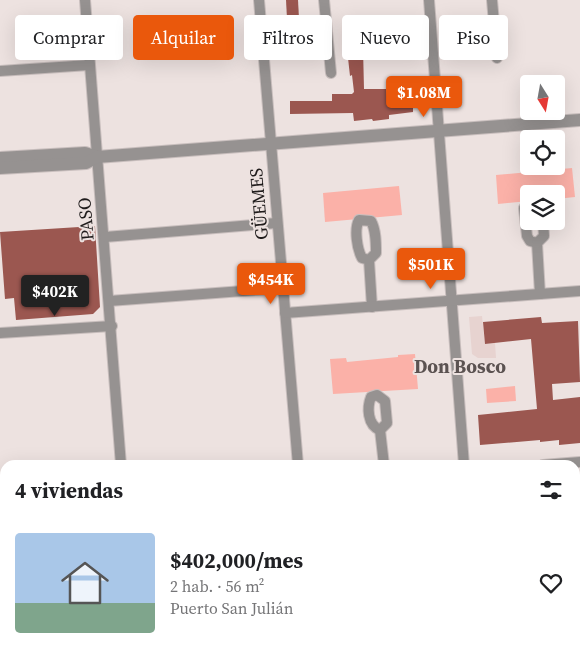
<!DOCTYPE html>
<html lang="es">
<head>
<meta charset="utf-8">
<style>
  :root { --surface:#fff; --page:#f2f2f2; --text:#202124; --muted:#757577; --line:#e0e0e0; --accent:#ea580c }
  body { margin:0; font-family:"Source Serif 4",serif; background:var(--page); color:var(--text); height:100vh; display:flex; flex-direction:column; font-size:19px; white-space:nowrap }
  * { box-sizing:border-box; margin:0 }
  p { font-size:16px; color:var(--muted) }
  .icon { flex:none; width:28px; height:28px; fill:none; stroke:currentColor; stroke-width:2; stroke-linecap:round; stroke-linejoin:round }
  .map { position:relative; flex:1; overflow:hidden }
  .side { position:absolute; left:0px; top:460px; width:580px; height:196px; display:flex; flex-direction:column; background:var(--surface); border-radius:15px 15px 0 0; box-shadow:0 5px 20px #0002 }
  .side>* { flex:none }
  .guide { position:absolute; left:15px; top:15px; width:550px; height:45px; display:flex; gap:10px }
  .needle { width:32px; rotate:169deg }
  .controls { position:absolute; left:520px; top:75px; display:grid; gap:10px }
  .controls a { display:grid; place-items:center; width:45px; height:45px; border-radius:5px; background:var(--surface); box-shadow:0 5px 20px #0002; font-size:25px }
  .price { position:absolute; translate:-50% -42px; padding:0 11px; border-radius:5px; background:var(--accent); color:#fff; font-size:16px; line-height:32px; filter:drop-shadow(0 1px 2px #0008) }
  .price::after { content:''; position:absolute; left:50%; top:30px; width:15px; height:11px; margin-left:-8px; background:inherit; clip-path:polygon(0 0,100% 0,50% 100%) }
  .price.active { background:#222; color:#fff }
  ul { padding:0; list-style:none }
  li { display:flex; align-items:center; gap:15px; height:125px; padding:0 15px }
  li+li { border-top:1px solid var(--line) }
  li span { display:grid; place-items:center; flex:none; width:140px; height:100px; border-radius:5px; color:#555 }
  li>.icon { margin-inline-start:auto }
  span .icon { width:60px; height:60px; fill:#fffc; stroke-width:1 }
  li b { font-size:21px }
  h2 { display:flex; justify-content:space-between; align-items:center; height:60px; padding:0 15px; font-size:21px }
  .pill { padding:0 18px; border-radius:5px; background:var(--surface); box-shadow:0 5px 20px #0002; font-size:18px; line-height:45px }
  .pill.active { background:var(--accent); color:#fff }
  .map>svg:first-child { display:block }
  .built { fill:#e7d3d0 }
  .green { fill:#fbb1a8 }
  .building { fill:#9b5750 }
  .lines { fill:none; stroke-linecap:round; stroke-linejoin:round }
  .minor-casing { stroke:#c8bebd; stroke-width:12 }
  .tertiary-casing { stroke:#c8bebd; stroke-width:14 }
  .minor { stroke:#969291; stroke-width:10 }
  .tertiary { stroke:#969291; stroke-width:12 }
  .labels { text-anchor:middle; stroke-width:4; stroke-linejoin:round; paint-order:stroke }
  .street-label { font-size:18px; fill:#201c1c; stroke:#ede2e0 }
  .neighbourhood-label { font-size:19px; font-weight:bold; fill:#5b5251; stroke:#ede2e0 }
</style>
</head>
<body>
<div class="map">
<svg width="580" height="656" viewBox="0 0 580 656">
  <rect width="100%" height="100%" fill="#ede2e0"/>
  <path class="built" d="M482 316 485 344 495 343 496 358H478L472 354 469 317Z"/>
  <g class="green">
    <path d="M572 168 575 197 556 199V194H529V201L498 204 496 175Z"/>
    <path d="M399 186 402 215 325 222 323 193Z"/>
    <path d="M415 354 418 389 333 394 330 359 346 358 347 362 398 357V355Z"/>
    <path d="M515 386 516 401 487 403 486 389Z"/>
  </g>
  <g class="building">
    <path d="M286 0H298L301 55 289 56Z"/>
    <path d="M360 22 361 30H364L365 47 363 48 364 89H386L388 103 413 101V112L389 115V119L373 121 372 119 354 121 353 113 290 114V101H332V94H352L354 92 352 75 350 76 348 58H346V23Z"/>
    <path d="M95 226 100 307 93 314 16 320 14 298 5 299 0 232Z"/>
    <path d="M541 317 542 323 578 321 580 382 552 384 553 400 580 397V443L559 445V440L540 442V440L480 445 478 415 537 409 531 339 485 344 483 322Z"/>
  </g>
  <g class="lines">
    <defs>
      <g id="minor">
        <path d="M85 0 121 465"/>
        <path d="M259 0 298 465"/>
        <path d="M324 0 331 73"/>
        <path d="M429 0 464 465"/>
        <path d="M492 0 497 58"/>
        <path d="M0 71 89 65"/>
        <path d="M529 203 524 208 527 236 530 241 537 243"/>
        <path d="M105 237 277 223"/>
        <path d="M537 243 540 294"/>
        <path d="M537 243 544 236 543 221"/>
        <path d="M369 260 362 258C357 249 354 229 359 220L371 221C376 230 376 243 376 253L369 260 372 307"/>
        <path d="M109 301 282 288"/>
        <path d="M285 313 580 291"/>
        <path d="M0 333 112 326"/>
        <path d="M377 395 385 401 387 423 380 430C367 425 367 407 371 397Z"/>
        <path d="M380 430 384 465"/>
        <path d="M543 465 580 462"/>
        <path d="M307 651V656"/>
        <path d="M481 651V656"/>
      </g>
      <g id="tertiary">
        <path d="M0 158 85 153 97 157"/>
        <path d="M0 168 86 163 97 157 580 120"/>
        <path d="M575 636 580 635"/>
        <path d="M328 656 382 651"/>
      </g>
    </defs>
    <use href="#minor" class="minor-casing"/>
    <use href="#tertiary" class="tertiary-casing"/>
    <use href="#minor" class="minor"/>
    <use href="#tertiary" class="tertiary"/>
  </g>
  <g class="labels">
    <g class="street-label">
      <text transform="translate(259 204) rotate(-95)" y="6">GÜEMES</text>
      <text transform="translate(86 219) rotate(-95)" y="6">PASO</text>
    </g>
    <g class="neighbourhood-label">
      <text x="460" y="373">Don Bosco</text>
    </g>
  </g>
</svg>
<div class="controls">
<a><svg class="needle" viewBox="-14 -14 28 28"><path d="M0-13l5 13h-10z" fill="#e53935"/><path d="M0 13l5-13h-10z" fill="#757577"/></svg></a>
<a><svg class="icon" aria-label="locate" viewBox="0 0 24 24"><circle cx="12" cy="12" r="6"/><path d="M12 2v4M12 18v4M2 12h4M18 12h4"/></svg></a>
<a><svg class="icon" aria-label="layers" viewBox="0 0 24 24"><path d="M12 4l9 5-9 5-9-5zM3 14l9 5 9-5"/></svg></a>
</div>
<b class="price" style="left:424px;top:118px">$1.08M</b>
<b class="price" style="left:431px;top:290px">$501K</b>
<b class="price" style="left:271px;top:305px">$454K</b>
<b class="price active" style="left:55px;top:317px">$402K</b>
<div class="guide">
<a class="pill">Comprar</a>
<a class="pill active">Alquilar</a>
<a class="pill">Filtros</a>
<a class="pill">Nuevo</a>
<a class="pill">Piso</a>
</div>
<section class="side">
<h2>4 viviendas<svg class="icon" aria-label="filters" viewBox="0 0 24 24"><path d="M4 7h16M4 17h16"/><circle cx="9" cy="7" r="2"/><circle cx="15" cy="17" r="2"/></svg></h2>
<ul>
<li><span style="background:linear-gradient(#a9c7e8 70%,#7fa58c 0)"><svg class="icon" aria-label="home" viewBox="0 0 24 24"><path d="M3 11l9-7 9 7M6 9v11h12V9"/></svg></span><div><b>$402,000/mes</b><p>2 hab. · 56 m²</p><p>Puerto San Julián</p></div><svg class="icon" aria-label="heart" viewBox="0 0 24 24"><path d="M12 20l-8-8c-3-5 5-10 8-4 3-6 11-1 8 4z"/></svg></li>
</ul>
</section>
</div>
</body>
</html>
